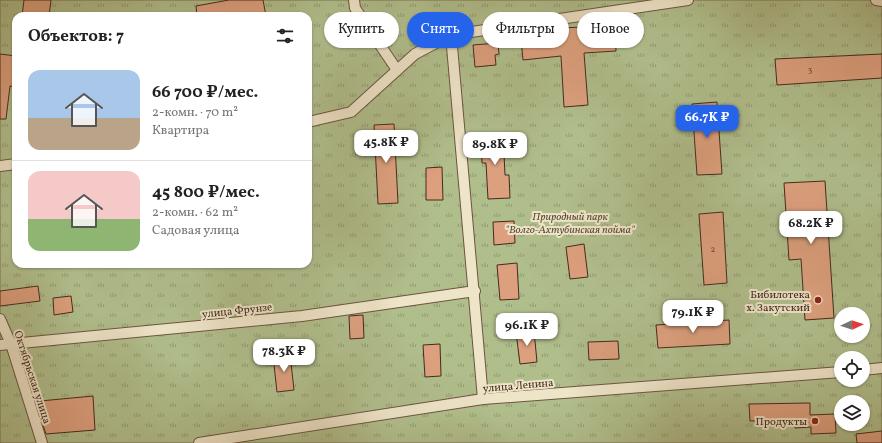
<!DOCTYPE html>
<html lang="ru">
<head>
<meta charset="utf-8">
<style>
  :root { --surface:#fff; --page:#f2f2f2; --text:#222; --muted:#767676; --line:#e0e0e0; --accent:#2563eb }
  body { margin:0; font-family:Vollkorn,serif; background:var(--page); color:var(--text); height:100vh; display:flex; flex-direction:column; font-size:15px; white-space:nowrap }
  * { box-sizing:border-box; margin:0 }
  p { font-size:13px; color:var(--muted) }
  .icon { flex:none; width:22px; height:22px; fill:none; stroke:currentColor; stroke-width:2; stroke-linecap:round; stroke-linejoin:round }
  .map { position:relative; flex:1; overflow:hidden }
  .sheet { position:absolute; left:12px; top:12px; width:300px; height:256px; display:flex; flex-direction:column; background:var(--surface); border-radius:12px; box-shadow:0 1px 3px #0004 }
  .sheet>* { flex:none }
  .hud { position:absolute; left:324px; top:12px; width:380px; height:36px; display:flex; gap:8px }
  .needle { width:26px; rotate:86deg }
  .buttons { position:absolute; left:834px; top:307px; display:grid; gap:8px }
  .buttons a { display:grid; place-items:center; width:36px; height:36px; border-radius:50%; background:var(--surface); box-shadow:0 1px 3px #0004; font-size:20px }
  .price { position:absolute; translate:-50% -34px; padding:0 9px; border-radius:8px; background:#fff; color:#222; font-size:13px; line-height:26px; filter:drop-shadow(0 1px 2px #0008) }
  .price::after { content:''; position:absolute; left:50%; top:24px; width:12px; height:9px; margin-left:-6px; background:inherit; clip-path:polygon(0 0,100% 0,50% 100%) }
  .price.on { background:var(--accent); color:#fff }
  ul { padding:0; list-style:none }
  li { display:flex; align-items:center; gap:12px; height:100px; padding:0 16px }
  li+li { border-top:1px solid var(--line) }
  li span { display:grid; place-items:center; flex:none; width:112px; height:80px; border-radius:12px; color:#555 }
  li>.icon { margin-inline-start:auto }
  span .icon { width:48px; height:48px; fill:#fffc; stroke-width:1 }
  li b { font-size:17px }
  h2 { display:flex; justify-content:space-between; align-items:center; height:48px; padding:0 16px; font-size:17px }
  .pill { padding:0 14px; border-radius:18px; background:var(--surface); box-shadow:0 1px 3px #0004; font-size:14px; line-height:36px }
  .pill.on { background:var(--accent); color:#fff }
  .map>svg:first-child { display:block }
  .park { fill:url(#park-tufts); stroke:#7a7455; fill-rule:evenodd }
  .building { fill:#dda07e; stroke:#452a1e }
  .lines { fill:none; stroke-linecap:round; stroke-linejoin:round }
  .street-casing { stroke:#6d5541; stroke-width:12 }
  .street { stroke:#eee4c8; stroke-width:10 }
  .poi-dot { fill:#8f2418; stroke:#eee4c8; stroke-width:1.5 }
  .labels { text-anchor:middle; stroke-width:4; stroke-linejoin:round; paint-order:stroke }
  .number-label { font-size:9px; fill:#6b4836 }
  .park-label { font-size:11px; font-style:italic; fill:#5a4834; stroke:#eee4c8 }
  .poi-label { font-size:11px; fill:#452a1e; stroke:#eee4c8; text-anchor:end }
  .street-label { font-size:11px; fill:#452a1e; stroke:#eee4c8 }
</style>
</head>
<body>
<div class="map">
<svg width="882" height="443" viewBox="0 0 882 443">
  <defs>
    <pattern id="park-tufts" width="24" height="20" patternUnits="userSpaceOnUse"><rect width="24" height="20" fill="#b0be8c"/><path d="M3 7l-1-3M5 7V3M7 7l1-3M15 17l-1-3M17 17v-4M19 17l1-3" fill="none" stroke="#919b72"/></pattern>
  </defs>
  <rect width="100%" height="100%" fill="#e5d5aa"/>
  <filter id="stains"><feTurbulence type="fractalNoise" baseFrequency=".005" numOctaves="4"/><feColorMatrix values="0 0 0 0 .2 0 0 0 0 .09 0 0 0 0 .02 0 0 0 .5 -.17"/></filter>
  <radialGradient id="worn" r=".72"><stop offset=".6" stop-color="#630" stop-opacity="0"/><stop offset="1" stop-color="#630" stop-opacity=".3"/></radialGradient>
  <path class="park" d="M0 0H882V443H0ZM16 16H308V264H16ZM841 314H863V336H841ZM841 358H863V380H841ZM841 402H863V424H841Z"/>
  <g class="building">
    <path d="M24 0H51L49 16H22Z"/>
    <path d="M229 0H263L266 16H197L196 6Z"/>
    <path d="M583 27V32L615 31 616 51 584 53 588 105 564 107 561 56 523 60 521 39 560 35 559 28Z"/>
    <path d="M498 43 499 54 495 55 496 65 475 67 473 45Z"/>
    <path d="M0 54 16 56V87L10 86 6 119H0Z"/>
    <path d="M882 54V78L777 85 775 59Z"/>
    <path d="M717 102 722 174 697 175 692 104Z"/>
    <path d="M394 124 398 203 378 204 374 125Z"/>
    <path d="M503 134 505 175H509L510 198 488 199 486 163H482L481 135Z"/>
    <path d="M442 167 443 200H426V168Z"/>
    <path d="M825 181 834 318 805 320 801 259 789 260 784 183Z"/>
    <path d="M723 212 727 283 704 285 699 214Z"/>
    <path d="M514 221 515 243 494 245 493 222Z"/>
    <path d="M584 244 588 277 570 279 566 247Z"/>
    <path d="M517 263 519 299 500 300 497 265Z"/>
    <path d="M38 286 40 301 0 306V291Z"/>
    <path d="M71 296 73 312 54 315 53 298Z"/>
    <path d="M363 315 364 338 350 339 349 316Z"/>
    <path d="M729 320 730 344 658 348 656 325Z"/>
    <path d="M534 331 537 362 520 364 516 332Z"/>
    <path d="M618 341 619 359 589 360 588 342Z"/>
    <path d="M440 344 441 376 425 377 423 345Z"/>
    <path d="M290 354 294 390 277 392 273 356Z"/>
    <path d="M93 396 95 430 46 434 41 419 40 401Z"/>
    <path d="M810 403V415L835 414 836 433 811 434V427L795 428V420L750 421 749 404Z"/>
    <path d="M882 431V443H857L856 434Z"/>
  </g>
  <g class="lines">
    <defs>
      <g id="street">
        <path d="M354 0 355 8 397 70"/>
        <path d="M876 0 882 1"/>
        <path d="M451 35 483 399"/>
        <path d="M308 122 351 112 415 54 451 35 688 0"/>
        <path d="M0 166 16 164"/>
        <path d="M0 319 11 344 42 443"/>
        <path d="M0 345 302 316 475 291"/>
        <path d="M863 370 882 368"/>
        <path d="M199 443 483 399 841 372"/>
      </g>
    </defs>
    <use href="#street" class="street-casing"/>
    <use href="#street" class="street"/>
  </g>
  <g class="poi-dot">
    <circle cx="818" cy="300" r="4"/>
    <circle cx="815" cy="421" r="4"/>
  </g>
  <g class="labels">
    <g class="number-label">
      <text x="810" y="72">3</text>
      <text x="713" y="252">2</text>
    </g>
    <g class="park-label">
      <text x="570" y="220">Природный парк<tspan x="570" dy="13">"Волго-Ахтубинская пойма"</tspan></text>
    </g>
    <g class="poi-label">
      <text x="810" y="298">Бибилотека<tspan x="810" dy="13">х. Закутский</tspan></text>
      <text x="807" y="425">Продукты</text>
    </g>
    <g class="street-label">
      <text transform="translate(237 310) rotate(-6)" y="4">улица Фрунзе</text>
      <text transform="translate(33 377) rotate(72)" y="4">Октябрьская улица</text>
      <text transform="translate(518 385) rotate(-5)" y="4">улица Ленина</text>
    </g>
  </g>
  <rect width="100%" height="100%" filter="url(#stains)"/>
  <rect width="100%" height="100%" fill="url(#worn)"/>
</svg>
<div class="buttons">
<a><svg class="needle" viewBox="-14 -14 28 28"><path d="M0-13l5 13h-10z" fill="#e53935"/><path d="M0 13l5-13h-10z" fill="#767676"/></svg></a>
<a><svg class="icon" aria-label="locate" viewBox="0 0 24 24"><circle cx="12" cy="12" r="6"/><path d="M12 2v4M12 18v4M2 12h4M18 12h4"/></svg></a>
<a><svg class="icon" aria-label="layers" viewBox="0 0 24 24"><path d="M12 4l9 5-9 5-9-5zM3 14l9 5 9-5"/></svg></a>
</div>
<b class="price on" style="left:707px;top:139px">66.7K ₽</b>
<b class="price" style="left:386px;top:164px">45.8K ₽</b>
<b class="price" style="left:495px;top:166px">89.8K ₽</b>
<b class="price" style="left:811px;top:245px">68.2K ₽</b>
<b class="price" style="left:693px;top:334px">79.1K ₽</b>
<b class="price" style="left:527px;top:347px">96.1K ₽</b>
<b class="price" style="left:284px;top:373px">78.3K ₽</b>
<div class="hud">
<a class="pill">Купить</a>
<a class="pill on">Снять</a>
<a class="pill">Фильтры</a>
<a class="pill">Новое</a>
</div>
<section class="sheet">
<h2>Объектов: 7<svg class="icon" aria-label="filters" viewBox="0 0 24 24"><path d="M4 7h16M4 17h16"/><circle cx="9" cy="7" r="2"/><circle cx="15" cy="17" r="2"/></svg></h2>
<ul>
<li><span style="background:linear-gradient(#a9c7e8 60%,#b9a48a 0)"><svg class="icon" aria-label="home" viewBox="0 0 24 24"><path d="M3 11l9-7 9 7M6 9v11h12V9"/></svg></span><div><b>66 700 ₽/мес.</b><p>2-комн. · 70 m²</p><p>Квартира</p></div></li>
<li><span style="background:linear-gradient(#f6c9c9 60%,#8fb573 0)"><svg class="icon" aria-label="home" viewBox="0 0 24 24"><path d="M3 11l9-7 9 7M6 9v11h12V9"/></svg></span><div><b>45 800 ₽/мес.</b><p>2-комн. · 62 m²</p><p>Садовая улица</p></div></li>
</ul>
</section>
</div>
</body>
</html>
